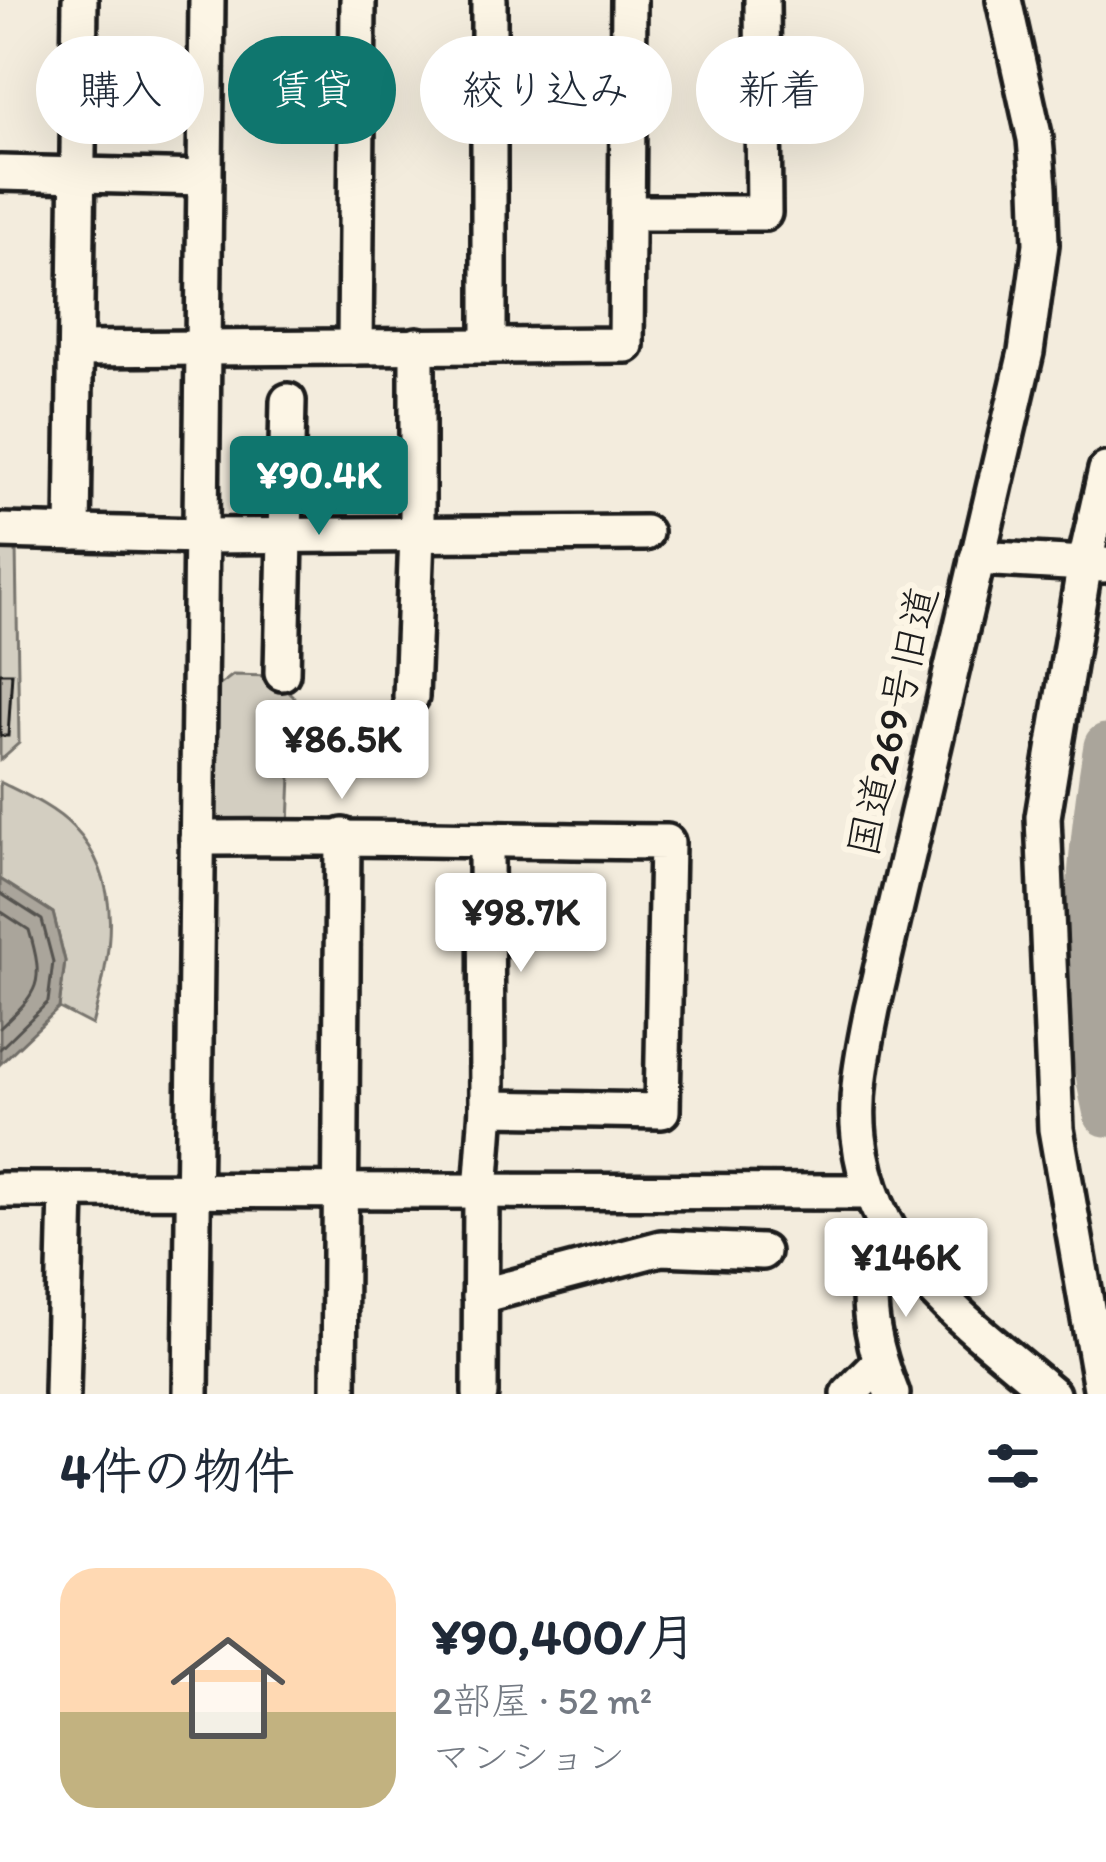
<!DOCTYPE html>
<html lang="ja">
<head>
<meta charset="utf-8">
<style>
  :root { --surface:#fff; --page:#f2f2f3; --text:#1f2937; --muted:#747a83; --line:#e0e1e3; --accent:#0f766e }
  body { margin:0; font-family:Itim,"Klee One",sans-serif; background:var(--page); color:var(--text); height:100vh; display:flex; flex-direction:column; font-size:45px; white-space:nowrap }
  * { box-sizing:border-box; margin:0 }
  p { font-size:39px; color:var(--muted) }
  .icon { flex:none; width:66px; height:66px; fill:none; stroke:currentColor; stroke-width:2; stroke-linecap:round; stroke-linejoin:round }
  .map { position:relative; height:1394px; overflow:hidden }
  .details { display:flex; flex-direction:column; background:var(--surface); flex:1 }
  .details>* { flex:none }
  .top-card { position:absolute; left:36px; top:36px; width:1035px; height:108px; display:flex; gap:24px }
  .price { position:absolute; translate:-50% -102px; padding:0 27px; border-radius:12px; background:#fff; color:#222; font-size:39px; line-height:78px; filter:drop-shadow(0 3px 6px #0008) }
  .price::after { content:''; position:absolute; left:50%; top:72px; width:36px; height:27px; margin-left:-18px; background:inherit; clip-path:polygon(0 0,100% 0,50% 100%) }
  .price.selected { background:var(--accent); color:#fff }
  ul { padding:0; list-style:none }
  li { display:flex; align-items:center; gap:36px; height:300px; padding:0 60px }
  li+li { border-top:3px solid var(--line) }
  li span { display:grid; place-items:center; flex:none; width:336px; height:240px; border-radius:36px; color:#555 }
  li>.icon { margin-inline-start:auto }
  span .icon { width:144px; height:144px; fill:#fffc; stroke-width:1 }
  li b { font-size:51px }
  h2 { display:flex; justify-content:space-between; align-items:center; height:144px; padding:0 60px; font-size:51px }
  .tag { padding:0 42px; border-radius:54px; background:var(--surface); box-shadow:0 12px 48px #0002; font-size:42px; line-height:108px }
  .tag.selected { background:var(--accent); color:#fff }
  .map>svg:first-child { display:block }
  .green { fill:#d3cec1; stroke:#78756e; stroke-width:3 }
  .water { fill:#aaa59b; stroke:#716e68; stroke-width:3 }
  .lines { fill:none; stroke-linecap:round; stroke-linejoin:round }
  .shore { stroke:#55534f; stroke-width:3 }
  .river { stroke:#aaa59b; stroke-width:45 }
  .building { fill:#beb9ae; stroke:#1c1c1c; stroke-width:3 }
  .minor-casing { stroke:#1c1c1c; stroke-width:42 }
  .minor { stroke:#fcf5e5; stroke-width:33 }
  .labels { text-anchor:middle; stroke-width:12; stroke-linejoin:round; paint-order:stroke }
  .street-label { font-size:42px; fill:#1c1c1c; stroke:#fcf5e5 }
</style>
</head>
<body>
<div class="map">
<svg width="1106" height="1394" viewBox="0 0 1106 1394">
  <rect width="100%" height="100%" fill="#f3ecdd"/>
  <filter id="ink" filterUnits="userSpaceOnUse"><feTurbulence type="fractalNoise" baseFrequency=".00833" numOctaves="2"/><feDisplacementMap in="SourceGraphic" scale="24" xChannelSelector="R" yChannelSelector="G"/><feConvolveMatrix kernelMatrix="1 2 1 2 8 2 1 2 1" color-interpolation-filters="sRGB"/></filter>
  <g filter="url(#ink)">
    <g class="green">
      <path d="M0 546H16L19 743 0 760Z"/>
      <path d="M233 675 272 676 294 697 289 825 218 823 209 815 217 687Z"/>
      <path d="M0 782C24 794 54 807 73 827 127 883 110 957 92 1025L59 1008 65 961 53 913 0 879Z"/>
    </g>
    <path class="water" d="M0 879 53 913 65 961 59 1008 0 1064Z"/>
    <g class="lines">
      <g class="shore">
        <path d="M0 893 42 920 53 962 48 1002 0 1049"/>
        <path d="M0 911 29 930C45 984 39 991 0 1028"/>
      </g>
      <path class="river" d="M1106 746C1086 868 1077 993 1106 1114"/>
    </g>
    <path class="building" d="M0 673H12L8 736H0Z"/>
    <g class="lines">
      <defs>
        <g id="minor">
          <path d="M489 0V346"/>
          <path d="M1004 0 1035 139 1039 187 1041 244 1026 352 872 1009C864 1050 854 1094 859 1137 872 1260 966 1320 1052 1394"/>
          <path d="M0 173 205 178"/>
          <path d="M627 213H764L762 0"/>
          <path d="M355 347 358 0"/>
          <path d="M76 349 626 345 629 0"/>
          <path d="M0 531 201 536 645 533"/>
          <path d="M73 533 80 0"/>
          <path d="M977 558 1104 565"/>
          <path d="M282 673 288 401"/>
          <path d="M411 697 417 535V345"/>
          <path d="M197 838C354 836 510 841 667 842L662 1111 487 1108"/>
          <path d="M0 1190 869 1192"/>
          <path d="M480 1296 661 1248 762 1252"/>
          <path d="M62 1394 67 1192"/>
          <path d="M191 1394 207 0"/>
          <path d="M339 1394 343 836"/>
          <path d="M480 1394 481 1192 487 1108 486 841"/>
          <path d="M849 1394 880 1363"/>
          <path d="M892 1394C878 1359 861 1302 876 1264 879 1257 888 1248 893 1241"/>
          <path d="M1102 1394 1056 1129 1043 817 1085 562 1106 470"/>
        </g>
      </defs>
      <use href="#minor" class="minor-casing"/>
      <use href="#minor" class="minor"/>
    </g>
  </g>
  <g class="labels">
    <g class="street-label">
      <text transform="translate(892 721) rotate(-77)" y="15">国道269号旧道</text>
    </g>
  </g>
</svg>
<b class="price selected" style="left:319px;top:538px">¥90.4K</b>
<b class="price" style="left:342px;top:802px">¥86.5K</b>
<b class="price" style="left:521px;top:975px">¥98.7K</b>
<b class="price" style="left:906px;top:1320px">¥146K</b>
<div class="top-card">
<a class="tag">購入</a>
<a class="tag selected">賃貸</a>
<a class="tag">絞り込み</a>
<a class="tag">新着</a>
</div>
</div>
<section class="details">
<h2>4件の物件<svg class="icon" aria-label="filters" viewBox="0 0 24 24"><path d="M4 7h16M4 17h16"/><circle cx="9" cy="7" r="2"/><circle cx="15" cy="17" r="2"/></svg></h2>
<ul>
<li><span style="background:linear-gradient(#ffd9b3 60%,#c2b280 0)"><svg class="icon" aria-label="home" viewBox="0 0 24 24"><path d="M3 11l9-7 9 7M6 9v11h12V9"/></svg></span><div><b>¥90,400/月</b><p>2部屋 · 52 m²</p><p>マンション</p></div></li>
</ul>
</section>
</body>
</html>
